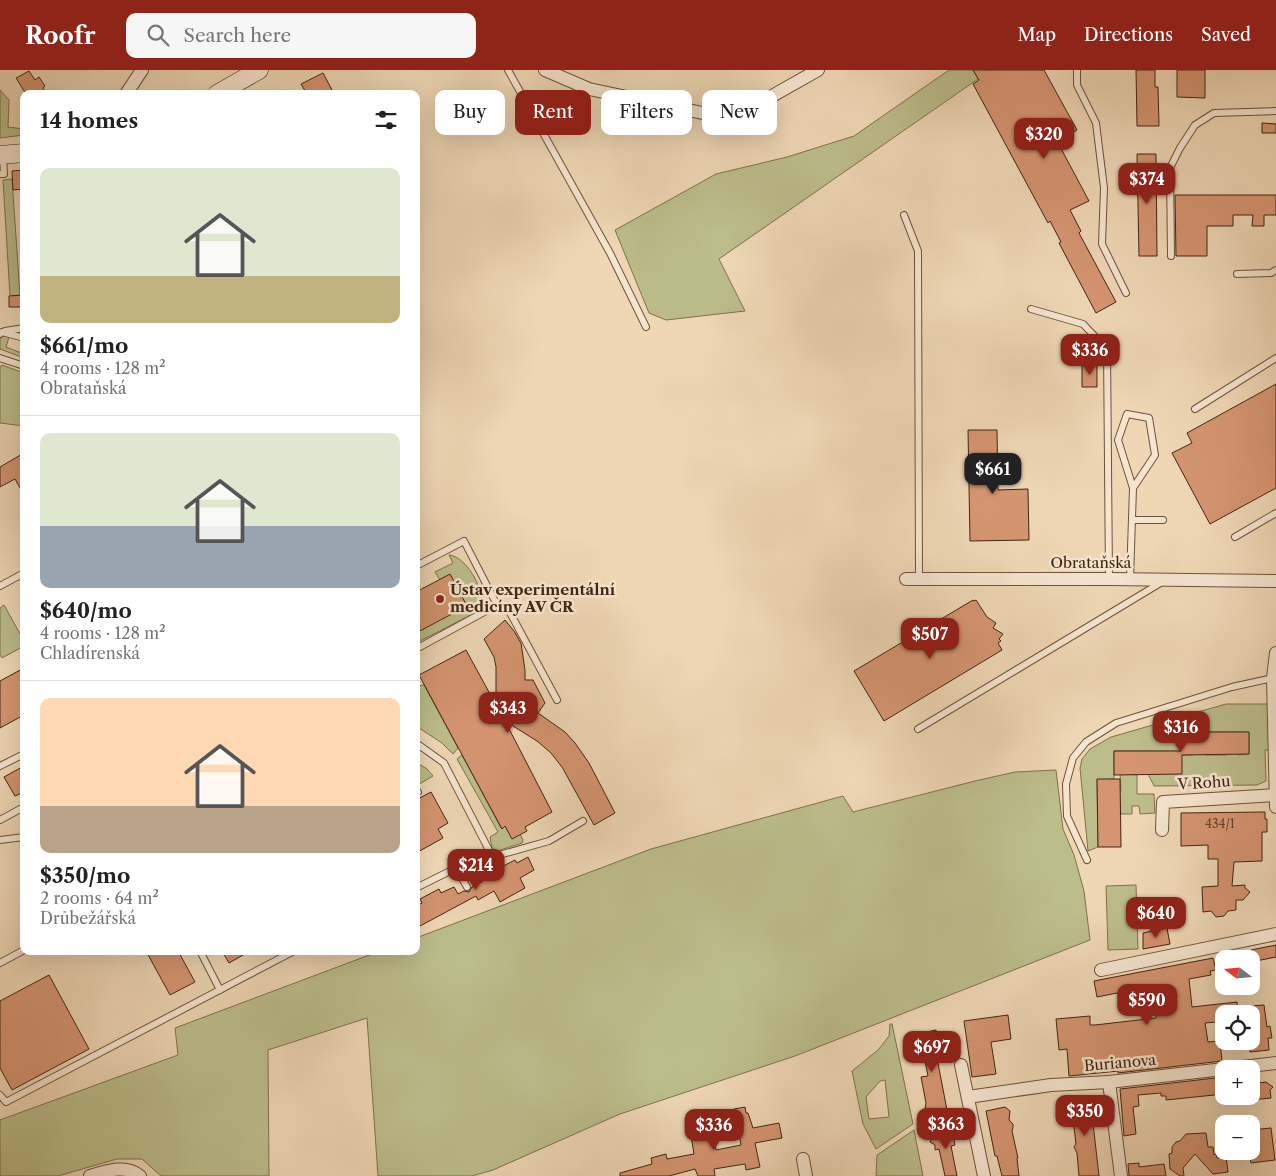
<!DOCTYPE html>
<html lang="en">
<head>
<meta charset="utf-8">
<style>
  :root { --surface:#fff; --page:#f6f6f6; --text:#222; --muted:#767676; --line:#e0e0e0; --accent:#8f2418 }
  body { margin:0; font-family:"Libre Caslon Text",serif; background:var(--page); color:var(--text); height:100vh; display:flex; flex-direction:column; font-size:19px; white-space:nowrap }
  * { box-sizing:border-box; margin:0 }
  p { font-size:16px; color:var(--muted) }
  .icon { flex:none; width:28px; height:28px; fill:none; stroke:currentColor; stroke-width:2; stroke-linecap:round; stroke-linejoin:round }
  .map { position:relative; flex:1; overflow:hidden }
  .side { position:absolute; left:20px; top:20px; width:400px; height:865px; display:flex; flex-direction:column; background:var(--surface); border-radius:10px; box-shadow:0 5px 20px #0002 }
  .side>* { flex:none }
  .hud { position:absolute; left:435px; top:20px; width:475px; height:45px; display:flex; gap:10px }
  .needle { width:32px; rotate:286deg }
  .fabs { position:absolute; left:1215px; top:880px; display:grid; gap:10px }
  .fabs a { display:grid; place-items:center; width:45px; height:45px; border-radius:10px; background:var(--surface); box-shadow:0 5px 20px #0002; font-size:25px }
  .price { position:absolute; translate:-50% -42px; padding:0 11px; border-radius:10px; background:var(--accent); color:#fff; font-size:16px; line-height:32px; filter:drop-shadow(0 1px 2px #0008) }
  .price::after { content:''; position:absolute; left:50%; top:30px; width:15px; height:11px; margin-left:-8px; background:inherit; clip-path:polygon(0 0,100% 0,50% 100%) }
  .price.active { background:#222; color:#fff }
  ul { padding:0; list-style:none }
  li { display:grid; align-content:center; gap:10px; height:265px; padding:0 20px }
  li+li { border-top:1px solid var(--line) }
  li span { display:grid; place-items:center; height:155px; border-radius:10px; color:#555 }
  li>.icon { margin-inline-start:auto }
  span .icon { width:90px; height:90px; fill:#fffc; stroke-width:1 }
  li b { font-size:21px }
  h2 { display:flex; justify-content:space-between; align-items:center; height:60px; padding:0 20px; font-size:21px }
  .chip { padding:0 18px; border-radius:10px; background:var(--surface); box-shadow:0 5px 20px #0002; font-size:18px; line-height:45px }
  .chip.active { background:var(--accent); color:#fff }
  header { display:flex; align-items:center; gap:30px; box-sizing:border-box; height:70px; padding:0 25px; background:var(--accent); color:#fff }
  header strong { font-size:24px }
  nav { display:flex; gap:28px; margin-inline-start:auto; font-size:18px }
  .search { width:350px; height:45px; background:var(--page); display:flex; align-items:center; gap:12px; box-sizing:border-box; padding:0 18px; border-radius:10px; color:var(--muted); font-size:19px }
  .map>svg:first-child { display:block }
  .green { fill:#bcbd8b; stroke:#7f714e; fill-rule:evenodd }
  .building { fill:#d59571; stroke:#422512 }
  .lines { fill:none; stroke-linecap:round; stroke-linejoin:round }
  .service-casing { stroke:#6d523b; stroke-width:8 }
  .minor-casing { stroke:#6d523b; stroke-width:14 }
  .secondary-casing { stroke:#422512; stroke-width:19 }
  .service { stroke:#f5e5cf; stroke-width:6 }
  .minor { stroke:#f5e5cf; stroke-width:12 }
  .secondary { stroke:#f5e5cf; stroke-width:18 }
  .poi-dot { fill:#8f2418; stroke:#f5e5cf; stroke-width:2 }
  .labels { text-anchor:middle; stroke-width:5; stroke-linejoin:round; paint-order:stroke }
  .number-label { font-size:12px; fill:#67412a }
  .street-label { font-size:15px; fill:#422512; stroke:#f5e5cf }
  .poi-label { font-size:15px; font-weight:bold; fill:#422512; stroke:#f5e5cf; text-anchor:start }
</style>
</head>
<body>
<header>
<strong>Roofr</strong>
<div class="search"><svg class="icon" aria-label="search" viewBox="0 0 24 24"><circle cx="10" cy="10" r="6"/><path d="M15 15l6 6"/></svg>Search here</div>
<nav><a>Map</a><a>Directions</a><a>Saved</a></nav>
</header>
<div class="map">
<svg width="1276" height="1106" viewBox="0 0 1276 1106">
  <rect width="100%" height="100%" fill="#efd7b5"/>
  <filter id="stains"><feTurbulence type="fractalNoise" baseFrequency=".004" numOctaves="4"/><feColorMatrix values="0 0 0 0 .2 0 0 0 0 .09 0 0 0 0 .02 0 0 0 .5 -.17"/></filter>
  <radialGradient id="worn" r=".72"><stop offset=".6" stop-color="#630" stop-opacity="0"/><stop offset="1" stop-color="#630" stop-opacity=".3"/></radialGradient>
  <g class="green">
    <path d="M949 0H973L978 9 719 189 745 241 666 250 649 243 615 160 716 104 787 87 854 66Z"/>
    <path d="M0 20 9 30 8 57 24 59V65L0 68Z"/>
    <path d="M12 109 20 225 10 226 3 110Z"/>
    <path d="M3 266 9 267 6 277 24 284V288L0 279V269Z"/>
    <path d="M2 295 24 303V356L0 353V297Z"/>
    <path d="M449 485C465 486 484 517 480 532 479 538 475 541 471 545L416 573V563L440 510 435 502 453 493Z"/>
    <path d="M4 535 24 571V576L2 588 0 585V538Z"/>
    <path d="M424 615 458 678 453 684 442 673 416 656V616Z"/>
    <path d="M1226 634H1268L1269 680H1265L1266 711 1257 715 1154 716 1148 704 1182 685H1193L1194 682H1204L1205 685H1227V682L1238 681V685L1249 684V662H1182L1181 681H1114V709L1097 710 1098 777 1088 781 1080 698 1082 689 1090 679 1111 667Z"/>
    <path d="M462 685 501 758 514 752 523 770 522 773 497 781 492 778 490 767 498 762 457 689Z"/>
    <path d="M416 692 427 699 433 706 416 716Z"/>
    <path d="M1056 700 1063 759 1074 785 1084 821 1090 870 795 986 620 1044 493 1100 472 1106H378L367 948 268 980 269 1106H161L142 1089H117L58 1106H0V1050L178 985 175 958 380 881H416V868L651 779 843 726 853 742 975 711 1015 702Z"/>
    <path d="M1120 703 1137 705V724H1154L1155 743 1140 744 1139 736H1132V744H1121L1118 721H1121Z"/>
    <path d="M1136 815 1138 879 1108 880 1106 816Z"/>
    <path d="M890 954H892L913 1054 876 1079 863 1054 852 1001 878 980 889 966ZM885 1010 889 1047 869 1049 866 1027 880 1011Z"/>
    <path d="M914 1060 923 1106H876L877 1085Z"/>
  </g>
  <g class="building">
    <path d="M973 0H1044L1077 60 1057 71 1089 131 1070 140 1081 161 1079 163 1116 232 1096 243 1059 173 1061 172 1050 151 1048 153 973 14 979 10Z"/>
    <path d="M1136 0H1155V17H1158L1159 56H1137Z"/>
    <path d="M1177 0H1205V28L1177 27Z"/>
    <path d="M29 1 35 10 39 7 45 16 43 18 47 24H26L16 8Z"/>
    <path d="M323 3 332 20 325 24H307L301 14Z"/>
    <path d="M1262 53 1276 54V63H1262Z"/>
    <path d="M1137 84H1156L1157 186H1139Z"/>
    <path d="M24 100V119L13 120 12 101Z"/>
    <path d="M1175 125H1276V145H1264V156H1252L1253 145H1233V156H1207V186H1176Z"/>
    <path d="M24 225V237H9V226Z"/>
    <path d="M1097 294V317H1082V295Z"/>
    <path d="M1276 314V418L1210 454 1172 383 1192 373 1187 363Z"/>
    <path d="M968 360H997L998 420 1028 419 1029 470 970 471Z"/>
    <path d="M24 383V425L15 409 0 417V397Z"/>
    <path d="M450 504 467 536 416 563V522Z"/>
    <path d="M973 530 974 531 976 530 987 547 996 553 993 558 1003 564 999 569 1001 571 998 573 1002 580 884 651 854 601Z"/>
    <path d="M505 550 514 561 521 573 525 600V610H533L545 633 538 643 565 662 575 673 589 693 615 743 594 755 562 697 551 683 537 671 505 651 552 742 525 757 527 761 512 769 505 756 502 759 419 605 466 580 496 635V597L494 587 484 569Z"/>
    <path d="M24 598V645L0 658V611Z"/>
    <path d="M1182 662H1249V684L1182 685V704L1114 705V681H1181Z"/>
    <path d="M24 696V722L15 726 4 707Z"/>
    <path d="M1097 709H1120L1121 777H1098Z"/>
    <path d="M431 722 448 753 438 759 443 768 416 783V730Z"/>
    <path d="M1265 742V749H1267V762H1262V791L1234 792 1232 816 1245 815V818L1250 822 1243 830H1236V840L1228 841 1224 846 1216 847 1211 841 1203 842 1202 817 1218 816V789H1208V775L1181 776V743Z"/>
    <path d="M528 787 534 800 520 808 525 818 500 832 494 821 478 830 476 826 420 856 416 850V836L422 833 420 829 439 819 441 823 454 817 458 824 464 821 469 822 472 817 482 812 480 808 515 790 517 793Z"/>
    <path d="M1167 858 1170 874 1143 879V863Z"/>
    <path d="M1276 875V887L1251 892V880Z"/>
    <path d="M146 881H178L195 912 170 925Z"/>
    <path d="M222 881H250L229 893Z"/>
    <path d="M1213 888 1216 900 1210 901 1211 905 1189 909 1192 937 1237 932 1238 944H1224V946H1220L1216 952 1205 953 1208 972 1220 971 1222 991 1118 1003V1001L1069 1006 1067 979 1059 980 1056 949 1090 946V955H1095L1156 948 1153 916 1097 927 1094 911Z"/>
    <path d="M49 905 89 979 12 1020 0 998V931Z"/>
    <path d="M1264 935 1267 957 1270 956 1272 968H1268L1269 980 1250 982 1249 971H1251V936Z"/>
    <path d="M1008 945 1011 969 991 972 996 1004 972 1007 964 951Z"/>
    <path d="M936 960 937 964 942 968 938 973 939 977 935 978 947 1040 930 1043 925 1039 926 1033 921 1007 928 1006 923 980H920L919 976 915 972 918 968 917 964Z"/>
    <path d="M1224 1007V1024L1166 1030V1026H1161V1023L1138 1025 1139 1036 1133 1037 1136 1064 1124 1066 1120 1019Z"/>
    <path d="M1266 1012 1273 1017 1270 1020 1271 1028 1251 1030V1014Z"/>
    <path d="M1090 1027 1099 1106H1079L1077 1083 1074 1077 1076 1074 1072 1040 1070 1034 1073 1029Z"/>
    <path d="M745 1037 746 1043H748L753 1058 779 1053 782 1068 755 1073 760 1097 746 1100 745 1094 714 1099 715 1106H698L695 1099 669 1106H620V1103L652 1094 651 1088 666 1084 667 1089 694 1084 690 1059 712 1055 716 1080 741 1075 734 1039Z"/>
    <path d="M1005 1037 1010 1041 1009 1050 1013 1054V1057L1012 1061 1018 1088H1017L1019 1106H1002L997 1086H995L986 1041Z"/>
    <path d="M1271 1058 1275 1090 1251 1093 1249 1081H1251V1060Z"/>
    <path d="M951 1059 952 1063 957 1066 954 1071 955 1075 951 1076 957 1106H945L939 1079 935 1080V1075L930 1072 933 1067 932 1063Z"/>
    <path d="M1206 1063 1208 1077H1213L1214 1085 1216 1084 1217 1088 1226 1087 1228 1102 1213 1104 1195 1084 1183 1098 1184 1106H1180L1170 1099 1169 1084 1172 1083V1077L1176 1072 1180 1071 1186 1064Z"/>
    <path d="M1139 1093V1097L1164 1094 1166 1106H1129L1128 1094Z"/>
  </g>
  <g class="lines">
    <defs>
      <g id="service">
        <path d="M508 0 610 183 646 257"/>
        <path d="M1077 0V15L1096 53 1104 118 1102 174 1126 223"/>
        <path d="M0 104H4L3 87"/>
        <path d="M904 145 918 181 919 509"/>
        <path d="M1171 186 1170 98 1180 78 1195 55 1214 43 1276 41"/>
        <path d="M1237 204 1271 203 1276 200"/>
        <path d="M1031 239 1083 254 1107 279 1109 509"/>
        <path d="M5 261 24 258"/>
        <path d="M0 264 2 262 24 268"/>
        <path d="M0 288 24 296"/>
        <path d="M1195 339 1276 288"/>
        <path d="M1132 450H1163"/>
        <path d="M1235 467 1276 443"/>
        <path d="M416 496 464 471 497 535 416 579"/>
        <path d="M1130 509 1133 418 1155 385 1149 348 1127 344 1118 370 1133 418"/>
        <path d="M0 516 24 503"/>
        <path d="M497 535 507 537 557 630"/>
        <path d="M918 659 1162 512"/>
        <path d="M416 673 444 693 492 786"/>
        <path d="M0 696 24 684"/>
        <path d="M416 723 418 722"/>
        <path d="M0 750 24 737"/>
        <path d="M0 770 24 767"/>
        <path d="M1087 790 1067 746 1066 714 1073 688 1086 672 1116 653 1232 617 1273 608"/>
        <path d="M456 798 467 817"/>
        <path d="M416 818 460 796 549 771 583 751"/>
        <path d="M200 881 220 920"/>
        <path d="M0 893 24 880"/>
        <path d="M0 1025 6 1032 294 881"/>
      </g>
      <g id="minor">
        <path d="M545 0 589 19 712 45 742 43 818 0"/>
        <path d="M126 24 142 0"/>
        <path d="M906 509H1109L1276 511"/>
        <path d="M1276 583 1273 608 1276 737"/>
        <path d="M1162 760 1163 732 1275 725"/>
        <path d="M1101 900 1276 864"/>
        <path d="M961 995 984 1106"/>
        <path d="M1109 1012 1121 1106"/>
        <path d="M968 1027 1051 1015 1109 1012 1276 993"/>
        <path d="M803 1089 806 1106"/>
        <path d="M90 1106C106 1101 126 1094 140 1106"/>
      </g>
      <g id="secondary">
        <path d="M217 24 259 0"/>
        <path d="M0 85 24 83"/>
      </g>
    </defs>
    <use href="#service" class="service-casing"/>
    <use href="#minor" class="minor-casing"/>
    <use href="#secondary" class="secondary-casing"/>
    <use href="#service" class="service"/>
    <use href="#minor" class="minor"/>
    <use href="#secondary" class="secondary"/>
  </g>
  <circle class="poi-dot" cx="440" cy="529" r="5"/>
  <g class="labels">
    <g class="number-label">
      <text x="1220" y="758">434/1</text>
    </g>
    <g class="street-label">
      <text x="1091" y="498">Obrataňská</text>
      <text transform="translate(1204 713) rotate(-4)" y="5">V Rohu</text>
      <text transform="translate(1120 993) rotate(-5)" y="5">Burianova</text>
    </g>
    <g class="poi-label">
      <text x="450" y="525">Ústav experimentální<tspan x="450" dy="17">medicíny AV ČR</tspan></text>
    </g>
  </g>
  <rect width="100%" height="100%" filter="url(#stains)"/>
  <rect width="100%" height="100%" fill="url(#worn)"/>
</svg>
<div class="fabs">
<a><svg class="needle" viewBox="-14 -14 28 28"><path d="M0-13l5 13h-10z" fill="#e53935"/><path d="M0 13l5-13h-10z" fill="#767676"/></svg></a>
<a><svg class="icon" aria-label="locate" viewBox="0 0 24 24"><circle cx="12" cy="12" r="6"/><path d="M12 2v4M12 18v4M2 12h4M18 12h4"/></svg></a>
<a>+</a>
<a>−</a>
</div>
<b class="price" style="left:1044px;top:90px">$320</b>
<b class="price" style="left:1147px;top:135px">$374</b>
<b class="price" style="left:1090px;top:306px">$336</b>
<b class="price active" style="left:993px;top:425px">$661</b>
<b class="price" style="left:930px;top:590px">$507</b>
<b class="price" style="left:508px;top:664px">$343</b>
<b class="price" style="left:1181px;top:683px">$316</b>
<b class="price" style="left:476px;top:821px">$214</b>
<b class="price" style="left:1156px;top:869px">$640</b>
<b class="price" style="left:1147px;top:956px">$590</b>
<b class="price" style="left:932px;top:1003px">$697</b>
<b class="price" style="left:1085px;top:1067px">$350</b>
<b class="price" style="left:946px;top:1080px">$363</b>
<b class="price" style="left:714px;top:1081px">$336</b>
<div class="hud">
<a class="chip">Buy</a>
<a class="chip active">Rent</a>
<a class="chip">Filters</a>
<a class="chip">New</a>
</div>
<section class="side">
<h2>14 homes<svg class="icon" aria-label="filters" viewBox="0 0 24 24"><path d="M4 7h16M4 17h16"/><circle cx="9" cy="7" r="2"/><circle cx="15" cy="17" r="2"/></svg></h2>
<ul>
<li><span style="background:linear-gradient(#dfe7d0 70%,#c2b280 0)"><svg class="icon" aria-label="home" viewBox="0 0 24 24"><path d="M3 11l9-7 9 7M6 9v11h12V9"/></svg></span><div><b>$661/mo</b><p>4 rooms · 128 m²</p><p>Obrataňská</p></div></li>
<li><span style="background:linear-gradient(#dfe7d0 60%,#9aa5b1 0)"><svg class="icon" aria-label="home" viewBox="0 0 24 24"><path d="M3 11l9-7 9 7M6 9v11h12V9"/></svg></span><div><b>$640/mo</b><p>4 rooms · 128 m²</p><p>Chladírenská</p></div></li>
<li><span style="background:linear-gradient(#ffd9b3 70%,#b9a48a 0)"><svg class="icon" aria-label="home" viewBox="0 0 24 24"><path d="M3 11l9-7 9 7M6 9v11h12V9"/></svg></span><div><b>$350/mo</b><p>2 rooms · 64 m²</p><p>Drůbežářská</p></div></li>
</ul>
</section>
</div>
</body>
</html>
